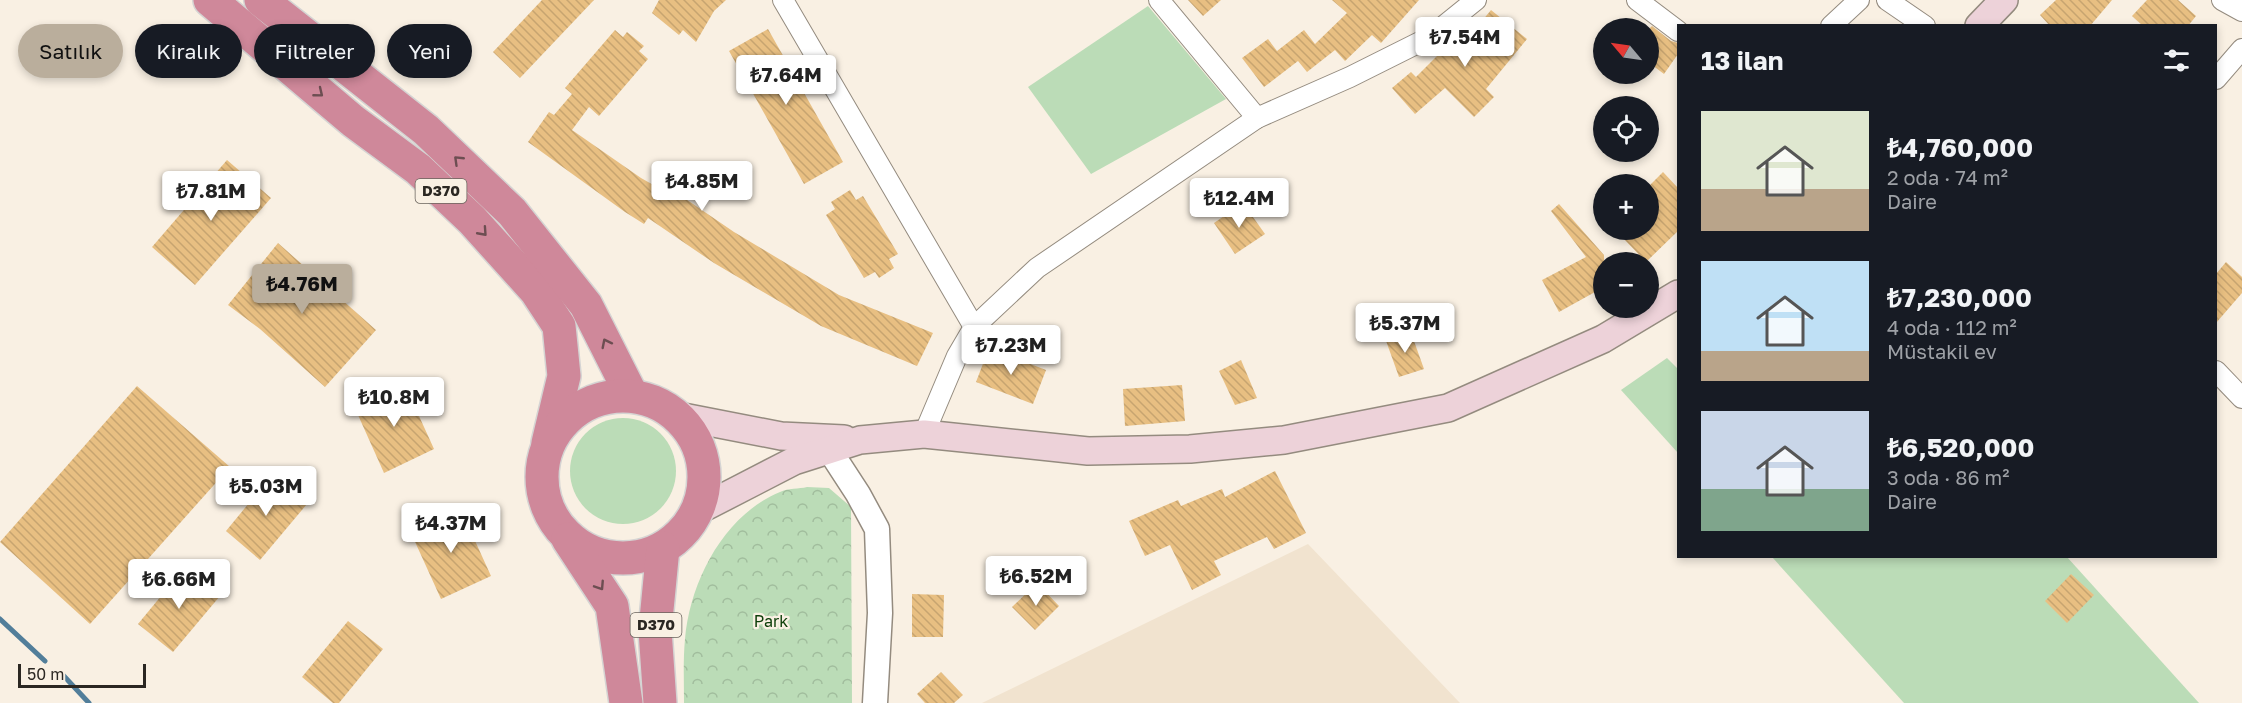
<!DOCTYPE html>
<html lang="tr">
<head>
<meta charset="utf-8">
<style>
  :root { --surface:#171b24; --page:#20242c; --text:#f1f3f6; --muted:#9ea1a6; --accent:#baae9c }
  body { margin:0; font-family:"Golos Text",sans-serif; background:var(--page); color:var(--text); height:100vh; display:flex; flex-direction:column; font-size:22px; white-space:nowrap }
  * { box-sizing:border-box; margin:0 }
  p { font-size:20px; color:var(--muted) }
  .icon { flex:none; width:33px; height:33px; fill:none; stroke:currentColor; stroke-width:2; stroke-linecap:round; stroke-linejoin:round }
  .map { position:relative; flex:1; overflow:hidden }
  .panel { position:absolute; left:1677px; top:24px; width:540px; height:534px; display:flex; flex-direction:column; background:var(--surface); border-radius:0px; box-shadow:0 3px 9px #0003 }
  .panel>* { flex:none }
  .top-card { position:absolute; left:18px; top:24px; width:570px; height:54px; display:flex; gap:12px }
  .needle { width:39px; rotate:299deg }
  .tools { position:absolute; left:1593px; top:18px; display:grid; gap:12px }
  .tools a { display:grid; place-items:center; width:66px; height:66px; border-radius:50%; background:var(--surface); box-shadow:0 3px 9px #0003; font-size:30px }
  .scale { position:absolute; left:18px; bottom:15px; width:128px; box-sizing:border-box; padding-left:6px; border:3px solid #2b2722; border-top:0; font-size:16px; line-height:21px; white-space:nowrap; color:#2b2722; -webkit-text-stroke:4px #f9f0e3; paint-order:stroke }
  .price { position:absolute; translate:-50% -51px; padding:0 14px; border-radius:6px; background:#fff; color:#222; font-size:20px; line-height:39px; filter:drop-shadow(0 2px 3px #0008) }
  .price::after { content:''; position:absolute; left:50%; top:36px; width:18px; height:14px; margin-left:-9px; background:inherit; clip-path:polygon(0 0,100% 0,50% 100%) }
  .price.selected { background:var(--accent); color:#111 }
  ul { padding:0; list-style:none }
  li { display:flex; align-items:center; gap:18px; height:150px; padding:0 24px }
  li span { display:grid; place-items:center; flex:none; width:168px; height:120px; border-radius:0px; color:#555 }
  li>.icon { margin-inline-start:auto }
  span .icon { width:72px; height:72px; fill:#fffc; stroke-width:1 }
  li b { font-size:26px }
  h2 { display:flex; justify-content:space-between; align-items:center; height:72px; padding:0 24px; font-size:26px }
  .pill { padding:0 21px; border-radius:27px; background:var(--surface); box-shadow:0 3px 9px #0003; font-size:21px; line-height:54px }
  .pill.selected { background:var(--accent); color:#111 }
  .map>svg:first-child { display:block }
  .built { fill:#f1e3cf }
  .grass { fill:#bbdcb7 }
  .park { fill:url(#park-crowns) }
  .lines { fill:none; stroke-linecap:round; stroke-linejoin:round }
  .stream { stroke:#527e9a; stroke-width:5 }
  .building { fill:url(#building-back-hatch) }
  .minor-casing { stroke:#948b7f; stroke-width:22 }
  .tertiary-casing { stroke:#948b7f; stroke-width:27 }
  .secondary-casing { stroke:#948b7f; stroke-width:30 }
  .trunk-casing { stroke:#d5d4d3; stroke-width:36 }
  .minor { stroke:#fff; stroke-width:20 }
  .tertiary { stroke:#fff; stroke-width:24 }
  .secondary { stroke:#edd2d9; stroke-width:27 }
  .trunk { stroke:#cf889a; stroke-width:33 }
  .oneway { stroke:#6d4e52 }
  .labels { text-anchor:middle; stroke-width:4.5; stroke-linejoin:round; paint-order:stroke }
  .shield { fill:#f9f0e3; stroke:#69635c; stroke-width:1.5 }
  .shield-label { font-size:15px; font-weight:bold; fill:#2b2722 }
  .park-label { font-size:16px; fill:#0f400b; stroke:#f9f0e3 }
</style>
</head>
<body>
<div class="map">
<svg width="2242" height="703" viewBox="0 0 2242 703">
  <defs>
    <pattern id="park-crowns" width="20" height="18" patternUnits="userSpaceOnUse" patternTransform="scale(1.5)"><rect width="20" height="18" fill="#bbdcb7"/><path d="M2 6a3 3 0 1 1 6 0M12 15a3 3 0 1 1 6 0" fill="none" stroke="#a1bd9d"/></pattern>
    <pattern id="building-back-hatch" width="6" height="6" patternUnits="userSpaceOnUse" patternTransform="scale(1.5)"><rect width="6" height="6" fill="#e8bf82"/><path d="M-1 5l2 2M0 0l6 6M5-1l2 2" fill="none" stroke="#c7a470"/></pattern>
  </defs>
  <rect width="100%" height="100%" fill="#f9f0e3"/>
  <path class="built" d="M1308 544 1460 703H982Z"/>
  <g class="grass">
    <path d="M1148 6 1226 99 1091 174 1028 87Z"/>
    <path d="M1667 358 1678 369V453L1621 390Z"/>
    <circle cx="623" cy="471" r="53"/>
    <path d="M1772 557H2067L2199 703H1904Z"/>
  </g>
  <path class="park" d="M807 487 829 488 851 507 852 703H684C684 682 683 660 685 639 690 581 724 515 780 492 788 488 799 489 807 487Z"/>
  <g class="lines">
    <g class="stream">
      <path d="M0 619 45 661"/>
      <path d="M62 674 89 703"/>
    </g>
  </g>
  <g class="building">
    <path d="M542 0H594L520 78 493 52Z"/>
    <path d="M659 0H726L714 11 696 42 683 30 679 35 652 13Z"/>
    <path d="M1188 0H1221L1203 16Z"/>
    <path d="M1332 0H1419L1381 43 1372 35 1345 61 1335 50 1307 72 1298 61 1264 87 1242 58 1268 39 1277 51 1304 30 1315 44 1347 13Z"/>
    <path d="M2056 0H2112L2090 26H2050L2040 15Z"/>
    <path d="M2147 0H2178L2196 16 2188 26H2143L2132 16Z"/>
    <path d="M1491 10 1527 39 1486 89 1494 97 1474 117 1445 88 1415 114 1392 88 1411 72 1416 77 1446 47 1454 55Z"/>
    <path d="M1652 26 1671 41 1678 43V54L1664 74 1648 62V30Z"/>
    <path d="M768 29 843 162 804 184 729 51Z"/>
    <path d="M615 30 623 37 627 32 644 46 639 51 648 59 599 116 589 107 572 130 641 178 671 195 674 191 734 232 839 295 933 333 917 366 821 326 714 263 648 218 644 224 625 212 528 142 549 112 554 115 572 94 565 88Z"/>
    <path d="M227 160 271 198 195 285 152 247Z"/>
    <path d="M1663 172 1678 188V231L1646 262 1622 237 1629 230H1648V187Z"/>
    <path d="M850 190 856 200 863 196 898 254 889 259 894 268 879 278 875 272 864 278 826 215 835 209 831 202Z"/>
    <path d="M1243 203 1265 234 1235 254 1214 223Z"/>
    <path d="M1559 204 1604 255V287L1559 312 1542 280 1586 257 1551 211Z"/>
    <path d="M278 243 376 330 325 387 260 329 228 305Z"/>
    <path d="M2226 262 2242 277V293L2216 323V274Z"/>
    <path d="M1410 330 1424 369 1399 377 1385 338Z"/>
    <path d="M989 348 1046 370 1033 404 976 382Z"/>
    <path d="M1241 360 1257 398 1235 405 1219 371Z"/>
    <path d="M404 383 434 449 384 473 354 406Z"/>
    <path d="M1182 385 1185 421 1125 426 1123 389Z"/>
    <path d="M137 386 230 467 90 624 0 542Z"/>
    <path d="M1275 471 1306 533 1274 549 1267 537 1214 561 1221 575 1192 590 1170 545 1145 556 1129 521 1178 500 1181 506 1222 489 1225 497Z"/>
    <path d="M272 475 307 504 260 560 226 531Z"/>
    <path d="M461 510 491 576 441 599 411 533Z"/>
    <path d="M185 567 220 596 173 652 138 624Z"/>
    <path d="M2071 574 2094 595 2067 623 2045 601Z"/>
    <path d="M1037 583 1059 606 1035 630 1012 607Z"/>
    <path d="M912 594 944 595 943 637H912Z"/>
    <path d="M348 621 383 649 339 703H333L302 677Z"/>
    <path d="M941 672 963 695 954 703H925L917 694Z"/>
  </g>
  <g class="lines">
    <defs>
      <g id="minor">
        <path d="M783 0 974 327"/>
        <path d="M1159 0 1257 118"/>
        <path d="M1637 0 1678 31"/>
        <path d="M1887 0 1925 26"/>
        <path d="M2222 0 2242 11"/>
        <path d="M1831 26 1859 0"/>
        <path d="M2216 79 2242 49"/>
        <path d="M2216 371 2242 398"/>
        <path d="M924 434 957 356 974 327 1037 268 1257 118 1350 77 1430 37 1476 0"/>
      </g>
      <path id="tertiary" d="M812 446 830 451 858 494 877 529 880 613 875 703"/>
      <g id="secondary">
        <path d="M1979 26 2004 0"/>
        <path d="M678 416 781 436 844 439"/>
        <path d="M697 511 794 461 860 440 924 434 1088 451 1190 449 1284 440 1448 408 1603 339 1678 294"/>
      </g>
      <g id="trunk">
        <path d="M210 0 353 121 418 169 472 220 536 291 559 326 564 376 548 443"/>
        <path d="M261 0 426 130 512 212 586 305 632 396"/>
        <circle cx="623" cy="477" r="81"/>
        <path d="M568 539 612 606 626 703"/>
        <path d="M660 703 655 630 663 548"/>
      </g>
    </defs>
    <use href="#minor" class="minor-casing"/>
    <use href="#tertiary" class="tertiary-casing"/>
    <use href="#secondary" class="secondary-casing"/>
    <use href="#trunk" class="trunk-casing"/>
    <use href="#minor" class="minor"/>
    <use href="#tertiary" class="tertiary"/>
    <use href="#secondary" class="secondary"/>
    <use href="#trunk" class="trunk"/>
  </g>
  <defs><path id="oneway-chevron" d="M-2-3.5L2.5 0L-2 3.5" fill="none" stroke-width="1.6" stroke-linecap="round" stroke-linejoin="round" transform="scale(1.5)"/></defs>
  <g class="oneway">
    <use href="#oneway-chevron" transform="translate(319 93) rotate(39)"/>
    <use href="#oneway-chevron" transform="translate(458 160) rotate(-136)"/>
    <use href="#oneway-chevron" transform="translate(483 232) rotate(48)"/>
    <use href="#oneway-chevron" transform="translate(606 343) rotate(-117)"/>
    <use href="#oneway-chevron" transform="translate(600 586) rotate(57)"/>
  </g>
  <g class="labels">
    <g class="shield">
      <rect x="415.5" y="179" width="51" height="24" rx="4.5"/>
      <rect x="630.5" y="613" width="51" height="24" rx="4.5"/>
    </g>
    <g class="shield-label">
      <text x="441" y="196">D370</text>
      <text x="656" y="630">D370</text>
    </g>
    <g class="park-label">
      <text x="771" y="627">Park</text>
    </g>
  </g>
</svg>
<div class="tools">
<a><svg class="needle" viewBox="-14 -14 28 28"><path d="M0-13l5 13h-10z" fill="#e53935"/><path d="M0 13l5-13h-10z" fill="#9ea1a6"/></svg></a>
<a><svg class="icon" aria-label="locate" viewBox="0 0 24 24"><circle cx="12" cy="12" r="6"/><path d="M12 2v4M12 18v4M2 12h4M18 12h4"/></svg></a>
<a>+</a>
<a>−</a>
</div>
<div class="scale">50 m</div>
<b class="price" style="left:1465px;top:68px">₺7.54M</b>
<b class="price" style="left:786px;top:106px">₺7.64M</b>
<b class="price" style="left:702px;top:212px">₺4.85M</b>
<b class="price" style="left:211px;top:222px">₺7.81M</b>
<b class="price" style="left:1239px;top:229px">₺12.4M</b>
<b class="price selected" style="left:302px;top:315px">₺4.76M</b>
<b class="price" style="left:1405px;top:354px">₺5.37M</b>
<b class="price" style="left:1011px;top:376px">₺7.23M</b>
<b class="price" style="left:394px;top:428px">₺10.8M</b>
<b class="price" style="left:266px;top:517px">₺5.03M</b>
<b class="price" style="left:451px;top:554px">₺4.37M</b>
<b class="price" style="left:1036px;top:607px">₺6.52M</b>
<b class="price" style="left:179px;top:610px">₺6.66M</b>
<div class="top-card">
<a class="pill selected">Satılık</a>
<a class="pill">Kiralık</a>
<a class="pill">Filtreler</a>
<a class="pill">Yeni</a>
</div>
<section class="panel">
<h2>13 ilan<svg class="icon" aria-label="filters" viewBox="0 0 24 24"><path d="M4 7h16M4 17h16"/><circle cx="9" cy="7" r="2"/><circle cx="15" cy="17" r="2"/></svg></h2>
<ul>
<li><span style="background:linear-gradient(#dfe7d0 65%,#b9a48a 0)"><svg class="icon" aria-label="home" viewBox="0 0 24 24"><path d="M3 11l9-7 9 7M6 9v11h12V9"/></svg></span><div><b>₺4,760,000</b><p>2 oda · 74 m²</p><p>Daire</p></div></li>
<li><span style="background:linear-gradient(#bfe0f5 75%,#b9a48a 0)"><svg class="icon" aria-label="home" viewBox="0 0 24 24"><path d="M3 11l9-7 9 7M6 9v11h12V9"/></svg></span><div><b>₺7,230,000</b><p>4 oda · 112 m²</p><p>Müstakil ev</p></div></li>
<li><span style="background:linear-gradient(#c9d6e8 65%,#7fa58c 0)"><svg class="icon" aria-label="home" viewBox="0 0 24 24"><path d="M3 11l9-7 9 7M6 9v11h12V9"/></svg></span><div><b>₺6,520,000</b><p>3 oda · 86 m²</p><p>Daire</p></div></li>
</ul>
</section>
</div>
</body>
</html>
